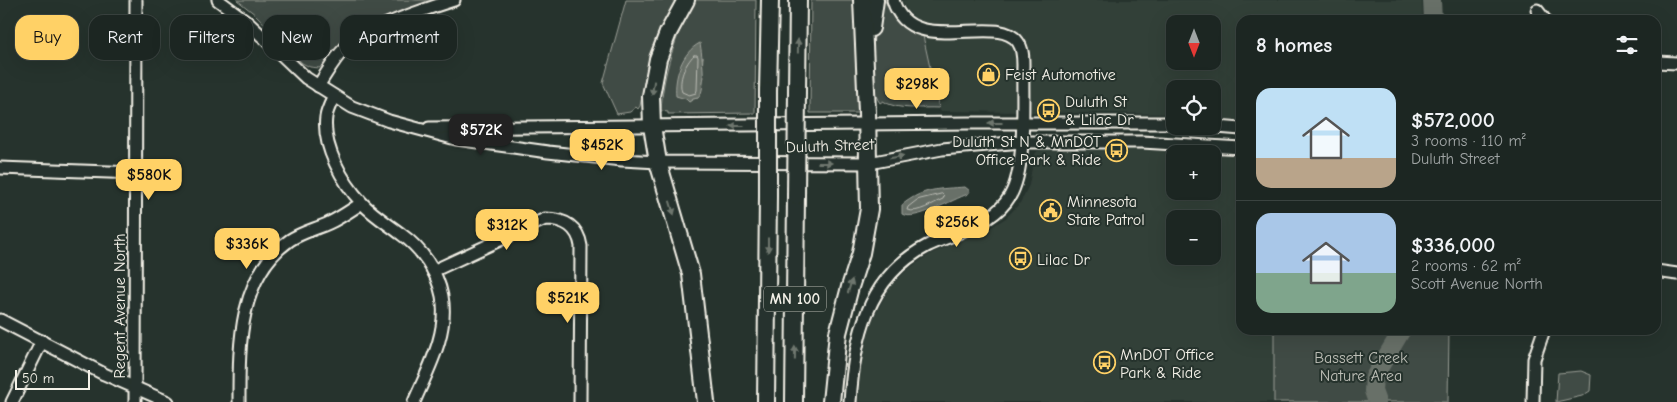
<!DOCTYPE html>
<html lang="en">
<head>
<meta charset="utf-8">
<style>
  :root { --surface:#1c2622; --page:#29322f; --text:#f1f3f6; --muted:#a0a5a5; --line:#3a4340; --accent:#ffd166 }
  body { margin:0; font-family:"Comic Neue",sans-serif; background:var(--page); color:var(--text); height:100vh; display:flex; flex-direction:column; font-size:19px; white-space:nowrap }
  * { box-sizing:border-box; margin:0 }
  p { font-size:16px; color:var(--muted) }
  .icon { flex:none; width:28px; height:28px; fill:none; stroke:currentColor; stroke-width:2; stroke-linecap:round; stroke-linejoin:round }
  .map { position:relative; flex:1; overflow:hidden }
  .sheet { position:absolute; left:1236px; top:15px; width:425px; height:320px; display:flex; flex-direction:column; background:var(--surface); border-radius:15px; box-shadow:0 5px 20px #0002,0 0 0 1px var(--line) }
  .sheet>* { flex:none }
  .guide { position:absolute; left:15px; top:15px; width:475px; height:45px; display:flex; gap:10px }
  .needle { width:32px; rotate:180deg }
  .controls { position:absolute; left:1166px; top:15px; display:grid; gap:10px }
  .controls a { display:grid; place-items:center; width:55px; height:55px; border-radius:10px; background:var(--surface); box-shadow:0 5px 20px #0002,0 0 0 1px var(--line); font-size:25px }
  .scale { position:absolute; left:15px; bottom:12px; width:75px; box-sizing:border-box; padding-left:5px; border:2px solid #f4f1e8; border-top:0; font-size:14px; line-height:18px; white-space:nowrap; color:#f4f1e8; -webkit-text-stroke:4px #26332d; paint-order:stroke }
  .price { position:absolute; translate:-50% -42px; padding:0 11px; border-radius:10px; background:var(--accent); color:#111; font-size:16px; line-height:32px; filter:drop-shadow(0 1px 2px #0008) }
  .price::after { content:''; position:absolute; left:50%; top:30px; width:15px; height:11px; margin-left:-8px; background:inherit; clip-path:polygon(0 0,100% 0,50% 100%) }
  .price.on { background:#222; color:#fff }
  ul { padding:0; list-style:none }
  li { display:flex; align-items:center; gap:15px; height:125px; padding:0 20px }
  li+li { border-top:1px solid var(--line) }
  li span { display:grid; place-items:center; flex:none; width:140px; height:100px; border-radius:15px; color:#555 }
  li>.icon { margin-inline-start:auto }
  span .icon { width:60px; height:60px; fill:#fffc; stroke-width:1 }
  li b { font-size:21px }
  h2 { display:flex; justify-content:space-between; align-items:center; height:60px; padding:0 20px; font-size:21px }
  .tag { padding:0 18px; border-radius:15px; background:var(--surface); box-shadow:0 5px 20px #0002,0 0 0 1px var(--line); font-size:18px; line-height:45px }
  .tag.on { background:var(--accent); color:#111 }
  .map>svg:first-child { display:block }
  .built { fill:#333f39; fill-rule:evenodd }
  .green { fill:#414b45; stroke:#9a9e96; fill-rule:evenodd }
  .water { fill:#676f68; stroke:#9fa39b }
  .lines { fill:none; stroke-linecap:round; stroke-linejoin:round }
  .shore { stroke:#bcbdb5; stroke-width:1 }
  .river { stroke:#676f68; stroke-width:18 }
  .minor-casing { stroke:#f4f1e8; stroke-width:15 }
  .highway-casing { stroke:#f4f1e8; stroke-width:20 }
  .minor { stroke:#26332d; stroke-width:11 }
  .highway { stroke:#26332d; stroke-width:16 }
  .highway-bridge-casing { stroke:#f4f1e8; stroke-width:20; stroke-linecap:butt }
  .highway-bridge { stroke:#26332d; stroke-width:16 }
  .oneway { fill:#6e766e }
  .labels { text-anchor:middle; stroke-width:4; stroke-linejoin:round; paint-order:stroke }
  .shield { fill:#26332d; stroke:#b6b8b0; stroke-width:1 }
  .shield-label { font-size:15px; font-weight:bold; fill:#f4f1e8 }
  .poi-label { font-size:16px; fill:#f4f1e8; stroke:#26332d; text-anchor:start }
  .street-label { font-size:16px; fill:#f4f1e8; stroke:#26332d }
  .park-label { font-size:16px; fill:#bebfb7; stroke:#26332d }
</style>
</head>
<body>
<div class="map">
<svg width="1677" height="402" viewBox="0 0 1677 402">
  <rect width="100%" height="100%" fill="#26332d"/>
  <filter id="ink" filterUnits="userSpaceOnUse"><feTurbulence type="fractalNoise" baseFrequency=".02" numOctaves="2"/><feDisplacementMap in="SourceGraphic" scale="10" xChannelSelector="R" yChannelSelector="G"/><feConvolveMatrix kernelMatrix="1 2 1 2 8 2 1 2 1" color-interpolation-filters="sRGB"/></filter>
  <g filter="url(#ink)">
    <g class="built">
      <path d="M902 0H1422L1423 20H1241V124L1213 120 1212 89H1175V114L940 111 919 22 907 10ZM1175 24H1212V61H1175Z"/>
      <path d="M1192 149 1241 155V330H1274V402H858L861 361 872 320 890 287 907 270 930 254 988 229 1006 218 1020 203 1029 185 1034 156 1037 151 1042 150ZM1175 154H1212V191H1175ZM1175 219H1212V256H1175Z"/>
    </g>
    <g class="green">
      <path d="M237 0H436L357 32 348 38 322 66 319 68 310 67 302 63 256 15Z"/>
      <path d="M626 0H677L660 29 650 53 640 106 638 109 636 107 630 112 617 114 603 83Z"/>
      <path d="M693 0H756L755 113 668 114V112L661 111C663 71 676 37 693 0ZM703 57 702 71 704 77 698 98 693 99 689 102 686 99Z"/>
      <path d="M811 0H857L858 113H810Z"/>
      <path d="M880 1 886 2C892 20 905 30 923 36L939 108C921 107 898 111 883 101L880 103C874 95 874 86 873 76 871 47 875 30 880 1Z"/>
      <path d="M1274 330H1449L1448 402H1274Z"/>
      <path d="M1581 371 1591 375 1590 391 1582 396 1556 402 1558 373Z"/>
    </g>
    <g class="water">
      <path d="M700 43C702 55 707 90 698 98L693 99 689 102 686 99 676 96C674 77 682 52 700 43Z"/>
      <path d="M965 187 970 191 968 194C953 199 915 222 902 214V205C923 188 939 189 965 187Z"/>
    </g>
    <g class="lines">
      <g class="shore">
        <path d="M694 55H697L698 57 697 90 696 93 689 95 682 92C678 80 685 64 694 55Z"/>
        <path d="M942 194 944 196 943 199C933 203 918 214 907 210L908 207 917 200Z"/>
      </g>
      <g class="river">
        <path d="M1432 0 1433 20"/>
        <path d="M1377 402 1373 391 1374 377 1402 330"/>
      </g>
      <defs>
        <g id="minor">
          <path d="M218 0 245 20 306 78 352 107 389 121 456 139 548 152 622 160 658 162 869 163 942 149 1022 142H1142L1241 148"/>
          <path d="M1537 10 1545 20"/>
          <path d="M1656 62 1677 63"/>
          <path d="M318 86C327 73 334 59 345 48 366 28 426 9 454 0"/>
          <path d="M334 96C331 103 327 110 326 117 322 146 343 183 362 203 373 215 388 224 401 234 422 249 437 271 442 296 449 333 428 369 414 402"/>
          <path d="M1206 126 1241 129"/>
          <path d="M429 128 968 123H1175"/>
          <path d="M0 168 136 173"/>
          <path d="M433 271 545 219C565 219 578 227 581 246L580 402"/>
          <path d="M1656 271 1677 274"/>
          <path d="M0 320 104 374 168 402"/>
          <path d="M12 402 42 341"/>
          <path d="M135 402 136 0"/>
          <path d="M239 402C239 346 238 276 290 240 302 232 316 229 329 223 340 218 351 210 362 203"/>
          <path d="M850 402C854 340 866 278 927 246 935 242 943 239 951 236 973 226 997 218 1010 196 1027 167 1022 100 1023 65 1023 58 1023 49 1018 42 997 11 910 60 893 0"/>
          <path d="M1533 402 1534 359 1544 330"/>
        </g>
        <g id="highway">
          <path d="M686 0 668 33 658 59 651 96 652 126 658 162 691 274 706 402"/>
          <path d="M871 28 875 0"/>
          <path d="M768 91 770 0"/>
          <path d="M797 92 798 0"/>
          <path d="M766 402 768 196"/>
          <path d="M794 402 796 196"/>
          <path d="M831 402 838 333 850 287 861 253 869 209 867 112 862 0"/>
        </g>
      </defs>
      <use href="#minor" class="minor-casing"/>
      <use href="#highway" class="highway-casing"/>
      <use href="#minor" class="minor"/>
      <use href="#highway" class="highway"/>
      <defs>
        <g id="highway-bridge">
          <path d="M768 196V91"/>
          <path d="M796 196 797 92"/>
        </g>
      </defs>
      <use href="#highway-bridge" class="highway-bridge-casing"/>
      <use href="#highway-bridge" class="highway-bridge"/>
    </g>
    <defs><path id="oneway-solid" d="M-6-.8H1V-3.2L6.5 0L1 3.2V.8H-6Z" transform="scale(1.25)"/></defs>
    <g class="oneway">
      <use href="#oneway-solid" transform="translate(798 46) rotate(-89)"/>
      <use href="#oneway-solid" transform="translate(653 88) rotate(99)"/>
      <use href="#oneway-solid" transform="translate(995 123) rotate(180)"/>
      <use href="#oneway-solid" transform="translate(737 126) rotate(180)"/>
      <use href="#oneway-solid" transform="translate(897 157) rotate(-10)"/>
      <use href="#oneway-solid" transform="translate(825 163)"/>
      <use href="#oneway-solid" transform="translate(672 208) rotate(73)"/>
      <use href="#oneway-solid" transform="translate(768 245) rotate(90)"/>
      <use href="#oneway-solid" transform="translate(850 286) rotate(-73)"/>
      <use href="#oneway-solid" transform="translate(795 353) rotate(-89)"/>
    </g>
  </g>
  <defs>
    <symbol id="shop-ring" viewBox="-11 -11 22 22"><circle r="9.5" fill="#26332d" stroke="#ffd166" stroke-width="1.5"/><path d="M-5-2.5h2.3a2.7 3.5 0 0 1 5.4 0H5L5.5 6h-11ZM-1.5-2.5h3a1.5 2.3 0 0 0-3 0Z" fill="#ffd166"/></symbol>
    <symbol id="bus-ring" viewBox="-11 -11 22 22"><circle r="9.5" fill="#26332d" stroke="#ffd166" stroke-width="1.5"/><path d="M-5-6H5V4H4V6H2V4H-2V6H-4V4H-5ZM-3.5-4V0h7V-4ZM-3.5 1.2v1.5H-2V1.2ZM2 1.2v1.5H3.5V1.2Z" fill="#ffd166"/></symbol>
    <symbol id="civic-ring" viewBox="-11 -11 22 22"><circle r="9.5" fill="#26332d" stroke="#ffd166" stroke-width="1.5"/><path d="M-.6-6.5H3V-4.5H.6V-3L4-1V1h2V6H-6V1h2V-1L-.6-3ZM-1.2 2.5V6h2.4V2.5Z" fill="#ffd166"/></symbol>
  </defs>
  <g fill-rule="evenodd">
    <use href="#shop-ring" x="976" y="62" width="25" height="25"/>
    <use href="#bus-ring" x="1036" y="98" width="25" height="25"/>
    <use href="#bus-ring" x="1104" y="138" width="25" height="25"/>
    <use href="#civic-ring" x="1038" y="198" width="25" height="25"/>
    <use href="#bus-ring" x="1008" y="246" width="25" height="25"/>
    <use href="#bus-ring" x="1092" y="350" width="25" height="25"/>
  </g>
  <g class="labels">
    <rect class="shield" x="764" y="286.5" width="62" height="25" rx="4"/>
    <g class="shield-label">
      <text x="795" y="304">MN 100</text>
    </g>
    <g class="poi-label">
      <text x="1005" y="80">Feist Automotive</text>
      <text x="1065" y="107">Duluth St<tspan x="1065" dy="18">&amp; Lilac Dr</tspan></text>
      <text x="1101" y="147" text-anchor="end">Duluth St N &amp; MnDOT<tspan x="1101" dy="18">Office Park &amp; Ride</tspan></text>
      <text x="1067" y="207">Minnesota<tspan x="1067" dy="18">State Patrol</tspan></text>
      <text x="1037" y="265">Lilac Dr</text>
      <text x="1120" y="360">MnDOT Office<tspan x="1120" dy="18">Park &amp; Ride</tspan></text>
    </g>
    <g class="street-label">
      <text transform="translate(830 145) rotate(-2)" y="6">Duluth Street</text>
      <text transform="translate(119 306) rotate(-90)" y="6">Regent Avenue North</text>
    </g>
    <g class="park-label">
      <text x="1361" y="363">Bassett Creek<tspan x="1361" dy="18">Nature Area</tspan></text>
    </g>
  </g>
</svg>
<div class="controls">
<a><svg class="needle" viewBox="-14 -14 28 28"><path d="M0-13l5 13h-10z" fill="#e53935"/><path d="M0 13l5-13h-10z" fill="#a0a5a5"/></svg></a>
<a><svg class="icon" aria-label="locate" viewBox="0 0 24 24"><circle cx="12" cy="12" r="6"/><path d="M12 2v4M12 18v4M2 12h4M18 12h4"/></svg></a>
<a>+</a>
<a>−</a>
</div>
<div class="scale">50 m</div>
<b class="price" style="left:917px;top:110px">$298K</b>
<b class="price on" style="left:481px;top:156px">$572K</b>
<b class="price" style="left:602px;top:171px">$452K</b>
<b class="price" style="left:149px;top:201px">$580K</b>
<b class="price" style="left:957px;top:248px">$256K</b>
<b class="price" style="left:507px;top:251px">$312K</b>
<b class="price" style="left:247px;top:270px">$336K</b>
<b class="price" style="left:568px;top:324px">$521K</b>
<div class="guide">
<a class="tag on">Buy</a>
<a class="tag">Rent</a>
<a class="tag">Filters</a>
<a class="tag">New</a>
<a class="tag">Apartment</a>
</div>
<section class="sheet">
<h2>8 homes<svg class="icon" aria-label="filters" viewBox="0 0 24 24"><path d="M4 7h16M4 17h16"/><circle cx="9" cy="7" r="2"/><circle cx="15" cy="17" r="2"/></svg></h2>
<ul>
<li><span style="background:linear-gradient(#bfe0f5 70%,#b9a48a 0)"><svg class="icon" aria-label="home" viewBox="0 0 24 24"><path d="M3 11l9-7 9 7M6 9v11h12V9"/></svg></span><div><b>$572,000</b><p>3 rooms · 110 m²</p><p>Duluth Street</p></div></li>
<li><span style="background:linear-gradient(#a9c7e8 60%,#7fa58c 0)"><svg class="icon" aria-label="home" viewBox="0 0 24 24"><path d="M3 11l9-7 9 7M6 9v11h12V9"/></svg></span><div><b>$336,000</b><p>2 rooms · 62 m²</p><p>Scott Avenue North</p></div></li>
</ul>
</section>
</div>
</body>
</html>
